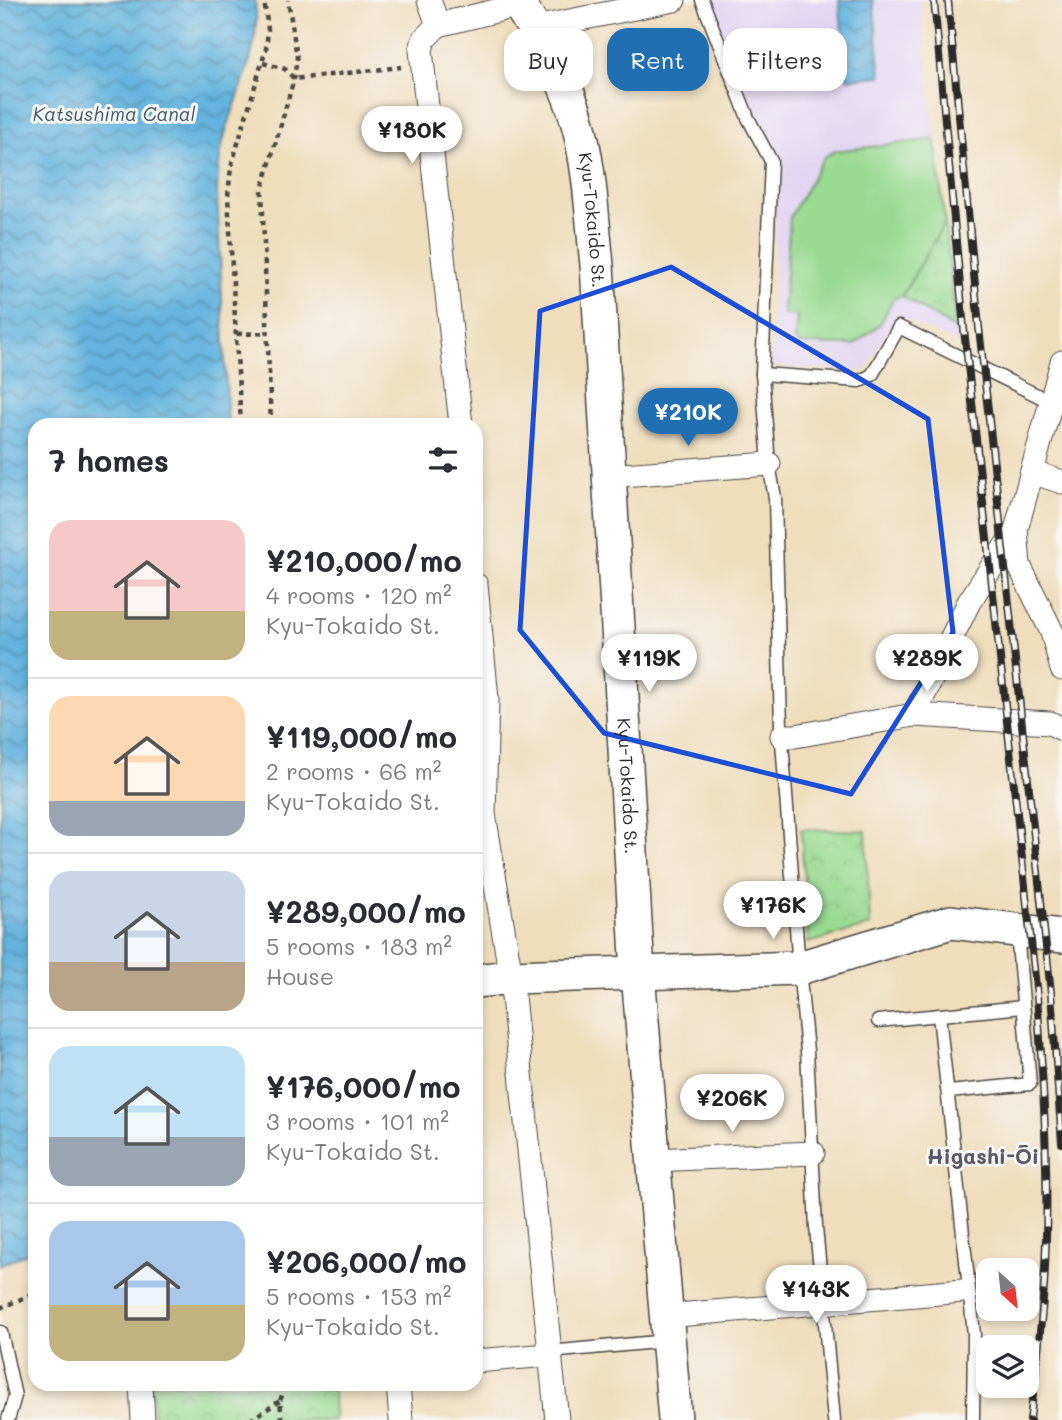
<!DOCTYPE html>
<html lang="en">
<head>
<meta charset="utf-8">
<style>
  :root { --surface:#fff; --page:#f2f2f3; --text:#2b2b33; --muted:#7c7c81; --line:#e1e1e2; --accent:#1f6fb2 }
  body { margin:0; font-family:Mali,sans-serif; background:var(--page); color:var(--text); height:100vh; display:flex; flex-direction:column; font-size:26px; white-space:nowrap }
  * { box-sizing:border-box; margin:0 }
  p { font-size:23px; color:var(--muted) }
  .icon { flex:none; width:38px; height:38px; fill:none; stroke:currentColor; stroke-width:2; stroke-linecap:round; stroke-linejoin:round }
  .map { position:relative; flex:1; overflow:hidden }
  .side { position:absolute; left:28px; top:418px; width:455px; height:973px; display:flex; flex-direction:column; background:var(--surface); border-radius:21px; box-shadow:0 4px 10px #0003 }
  .side>* { flex:none }
  .banner { position:absolute; left:504px; top:28px; width:452px; height:63px; display:flex; gap:14px }
  .needle { width:46px; rotate:153deg }
  .tools { position:absolute; left:976px; top:1258px; display:grid; gap:14px }
  .tools a { display:grid; place-items:center; width:63px; height:63px; border-radius:14px; background:var(--surface); box-shadow:0 4px 10px #0003; font-size:35px }
  .price { position:absolute; translate:-50% -60px; padding:0 16px; border-radius:24px; background:#fff; color:#222; font-size:23px; line-height:46px; filter:drop-shadow(0 2px 4px #0008) }
  .price::after { content:''; position:absolute; left:50%; top:42px; width:21px; height:16px; margin-left:-10px; background:inherit; clip-path:polygon(0 0,100% 0,50% 100%) }
  .price.on { background:var(--accent); color:#fff }
  ul { padding:0; list-style:none }
  li { display:flex; align-items:center; gap:21px; height:175px; padding:0 21px }
  li+li { border-top:2px solid var(--line) }
  li span { display:grid; place-items:center; flex:none; width:196px; height:140px; border-radius:21px; color:#555 }
  li>.icon { margin-inline-start:auto }
  span .icon { width:84px; height:84px; fill:#fffc; stroke-width:1 }
  li b { font-size:30px }
  h2 { display:flex; justify-content:space-between; align-items:center; height:84px; padding:0 21px; font-size:30px }
  .pill { padding:0 24px; border-radius:21px; background:var(--surface); box-shadow:0 4px 10px #0003; font-size:24px; line-height:63px }
  .pill.on { background:var(--accent); color:#fff }
  .map>svg:first-child { display:block }
  .built { fill:#e2d4f3 }
  .park { fill:url(#park-crowns); stroke:#62825e; stroke-width:2 }
  .pitch { fill:#99da91; stroke:#62825e; stroke-width:2 }
  .water { fill:url(#water-waves); stroke:#476f84; stroke-width:2 }
  .lines { fill:none; stroke-linecap:round; stroke-linejoin:round }
  .lane-casing { stroke:#484641; stroke-width:15 }
  .street-casing { stroke:#484641; stroke-width:25 }
  .secondary-casing { stroke:#484641; stroke-width:36 }
  .path { stroke:#484641; stroke-width:4.5; stroke-dasharray:5 5; stroke-linecap:butt }
  .lane { stroke:#fff; stroke-width:12 }
  .street { stroke:#fff; stroke-width:23 }
  .secondary { stroke:#fff; stroke-width:33 }
  .rail-casing { stroke:#2b2b2b; stroke-width:8 }
  .rail { stroke:#f6f6f2; stroke-width:5; stroke-dasharray:16; stroke-linecap:butt }
  .marked { fill:none; stroke:#1d4ed8; stroke-width:5; stroke-linejoin:round }
  .labels { text-anchor:middle; stroke-width:6; stroke-linejoin:round; paint-order:stroke }
  .street-label { font-size:18px; fill:#2b2b2b; stroke:#f6f6f2 }
  .water-label { font-size:19px; font-style:italic; fill:#3f5b6a; stroke:#f6f6f2 }
  .quarter-label { font-size:21px; font-weight:bold; fill:#5b5968; stroke:#f6f6f2 }
</style>
</head>
<body>
<div class="map">
<svg width="1062" height="1420" viewBox="0 0 1062 1420">
  <defs>
    <pattern id="park-crowns" width="20" height="18" patternUnits="userSpaceOnUse" patternTransform="scale(1.75)"><rect width="20" height="18" fill="#99da91"/><path d="M2 6a3 3 0 1 1 6 0M12 15a3 3 0 1 1 6 0" fill="none" stroke="#84bb7d"/></pattern>
    <pattern id="water-waves" width="16" height="10" patternUnits="userSpaceOnUse" patternTransform="scale(1.75)"><rect width="16" height="10" fill="#63b3de"/><path d="M0 5q4-4 8 0t8 0" fill="none" stroke="#5292b4"/></pattern>
  </defs>
  <rect width="100%" height="100%" fill="#f6f6f2"/>
  <filter id="ink" filterUnits="userSpaceOnUse"><feTurbulence type="fractalNoise" baseFrequency=".0143" numOctaves="2"/><feDisplacementMap in="SourceGraphic" scale="14" xChannelSelector="R" yChannelSelector="G"/><feConvolveMatrix kernelMatrix="1 2 1 2 8 2 1 2 1" color-interpolation-filters="sRGB"/></filter>
  <filter id="wash" filterUnits="userSpaceOnUse"><feTurbulence type="fractalNoise" baseFrequency=".00686" numOctaves="4" result="noise"/><feDisplacementMap in="SourceGraphic" scale="28" xChannelSelector="R" yChannelSelector="G"/><feGaussianBlur stdDeviation="1.57" result="paint"/><feColorMatrix in="noise" values="0 0 0 0 0 0 0 0 0 0 0 0 0 0 0 0 0 1.4 0 .05"/><feComposite in="paint" operator="in"/></filter>
  <g filter="url(#wash)">
    <rect width="100%" height="100%" fill="#efddbb"/>
    <path class="built" d="M716 0H920L958 344 897 315 865 371 771 366 778 162 733 68 714 15Z"/>
    <g class="park">
      <path d="M945 222 956 330 902 296Z"/>
      <path d="M801 829 866 831 870 926 808 943Z"/>
      <path d="M152 1384H333L334 1420H154Z"/>
    </g>
    <path class="pitch" d="M935 139 945 222 902 296 894 298 880 324 854 345 799 344 795 340 797 316 783 314 790 217 824 157 835 151Z"/>
    <g class="water">
      <path d="M0 0H255C262 48 237 93 224 138 219 156 218 174 217 192L228 425H35V1250L0 1265V822L2 782 0 744Z"/>
      <path d="M839 0H873L881 76 847 79Z"/>
    </g>
  </g>
  <g filter="url(#ink)">
    <g class="lines">
      <defs>
        <g id="lane">
          <path d="M702 0 748 118 771 161 762 374 769 464 775 498 781 728 799 968 807 1051 816 1227 834 1420"/>
          <path d="M762 374 860 381 872 375 899 327 1051 402"/>
          <path d="M939 1015 974 1334 973 1420"/>
          <path d="M878 1021 1023 1007"/>
          <path d="M949 1092 1030 1084 1017 932"/>
          <path d="M1 1332 15 1396 8 1420"/>
          <path d="M549 1352 667 1341"/>
        </g>
        <g id="street">
          <path d="M429 0 438 25"/>
          <path d="M535 28 674 0"/>
          <path d="M1062 362 1016 530 1019 565 1052 632 1062 669"/>
          <path d="M461 425 421 50 424 39 438 25 520 5"/>
          <path d="M1032 472 1062 482"/>
          <path d="M609 476 769 464"/>
          <path d="M476 585 487 699 484 814 511 977 557 1420"/>
          <path d="M914 715 969 602 1016 530"/>
          <path d="M782 736H795L914 715 1050 723 1062 729"/>
          <path d="M653 1160 813 1153"/>
          <path d="M665 1316 963 1291"/>
          <path d="M476 1361 549 1355"/>
          <path d="M141 1384 143 1420"/>
          <path d="M398 1384 401 1420"/>
        </g>
        <g id="secondary">
          <path id="s1" d="M517 0C539 38 566 78 577 120 590 165 592 219 597 265L638 973 675 1420"/>
          <path d="M476 981 511 977 799 968 951 922 1062 936"/>
        </g>
      </defs>
      <use href="#lane" class="lane-casing"/>
      <use href="#street" class="street-casing"/>
      <use href="#secondary" class="secondary-casing"/>
      <g class="path">
        <path d="M263 63 285 69 294 79 401 67"/>
        <path d="M237 334 267 333"/>
        <path d="M241 425 228 196 231 167 266 49 268 30 264 0"/>
        <path d="M271 425 262 190 294 79 297 57 288 0"/>
        <path d="M0 1308 35 1293"/>
        <path d="M250 1420 280 1401"/>
        <path d="M282 1420 280 1401 286 1384"/>
      </g>
      <use href="#lane" class="lane"/>
      <use href="#street" class="street"/>
      <use href="#secondary" class="secondary"/>
      <defs>
        <g id="rail">
          <path d="M934 0 964 329 1037 996C1044 1092 1050 1190 1044 1286 1041 1331 1035 1376 1030 1420"/>
          <path d="M948 0 979 327 1051 993 1062 1143"/>
        </g>
      </defs>
      <use href="#rail" class="rail-casing"/>
      <use href="#rail" class="rail"/>
    </g>
  </g>
  <path class="marked" d="M671 267 928 419 953 632 851 794 604 733 520 630 540 311Z"/>
  <g class="labels">
    <g class="street-label">
      <text dy="6" stroke="none"><textPath href="#s1" startOffset="236">Kyu-Tokaido St.</textPath></text>
      <text dy="6" stroke="none"><textPath href="#s1" startOffset="803">Kyu-Tokaido St.</textPath></text>
    </g>
    <g class="water-label">
      <text x="114" y="121">Katsushima Canal</text>
    </g>
    <g class="quarter-label">
      <text x="983" y="1164">Higashi-Ōi</text>
    </g>
  </g>
</svg>
<div class="tools">
<a><svg class="needle" viewBox="-14 -14 28 28"><path d="M0-13l5 13h-10z" fill="#e53935"/><path d="M0 13l5-13h-10z" fill="#7c7c81"/></svg></a>
<a><svg class="icon" aria-label="layers" viewBox="0 0 24 24"><path d="M12 4l9 5-9 5-9-5zM3 14l9 5 9-5"/></svg></a>
</div>
<b class="price" style="left:412px;top:166px">¥180K</b>
<b class="price on" style="left:688px;top:448px">¥210K</b>
<b class="price" style="left:649px;top:694px">¥119K</b>
<b class="price" style="left:927px;top:694px">¥289K</b>
<b class="price" style="left:773px;top:941px">¥176K</b>
<b class="price" style="left:732px;top:1134px">¥206K</b>
<b class="price" style="left:816px;top:1325px">¥143K</b>
<div class="banner">
<a class="pill">Buy</a>
<a class="pill on">Rent</a>
<a class="pill">Filters</a>
</div>
<section class="side">
<h2>7 homes<svg class="icon" aria-label="filters" viewBox="0 0 24 24"><path d="M4 7h16M4 17h16"/><circle cx="9" cy="7" r="2"/><circle cx="15" cy="17" r="2"/></svg></h2>
<ul>
<li><span style="background:linear-gradient(#f6c9c9 65%,#c2b280 0)"><svg class="icon" aria-label="home" viewBox="0 0 24 24"><path d="M3 11l9-7 9 7M6 9v11h12V9"/></svg></span><div><b>¥210,000/mo</b><p>4 rooms · 120 m²</p><p>Kyu-Tokaido St.</p></div></li>
<li><span style="background:linear-gradient(#ffd9b3 75%,#9aa5b1 0)"><svg class="icon" aria-label="home" viewBox="0 0 24 24"><path d="M3 11l9-7 9 7M6 9v11h12V9"/></svg></span><div><b>¥119,000/mo</b><p>2 rooms · 66 m²</p><p>Kyu-Tokaido St.</p></div></li>
<li><span style="background:linear-gradient(#c9d6e8 65%,#b9a48a 0)"><svg class="icon" aria-label="home" viewBox="0 0 24 24"><path d="M3 11l9-7 9 7M6 9v11h12V9"/></svg></span><div><b>¥289,000/mo</b><p>5 rooms · 183 m²</p><p>House</p></div></li>
<li><span style="background:linear-gradient(#bfe0f5 65%,#9aa5b1 0)"><svg class="icon" aria-label="home" viewBox="0 0 24 24"><path d="M3 11l9-7 9 7M6 9v11h12V9"/></svg></span><div><b>¥176,000/mo</b><p>3 rooms · 101 m²</p><p>Kyu-Tokaido St.</p></div></li>
<li><span style="background:linear-gradient(#a9c7e8 60%,#c2b280 0)"><svg class="icon" aria-label="home" viewBox="0 0 24 24"><path d="M3 11l9-7 9 7M6 9v11h12V9"/></svg></span><div><b>¥206,000/mo</b><p>5 rooms · 153 m²</p><p>Kyu-Tokaido St.</p></div></li>
</ul>
</section>
</div>
</body>
</html>
